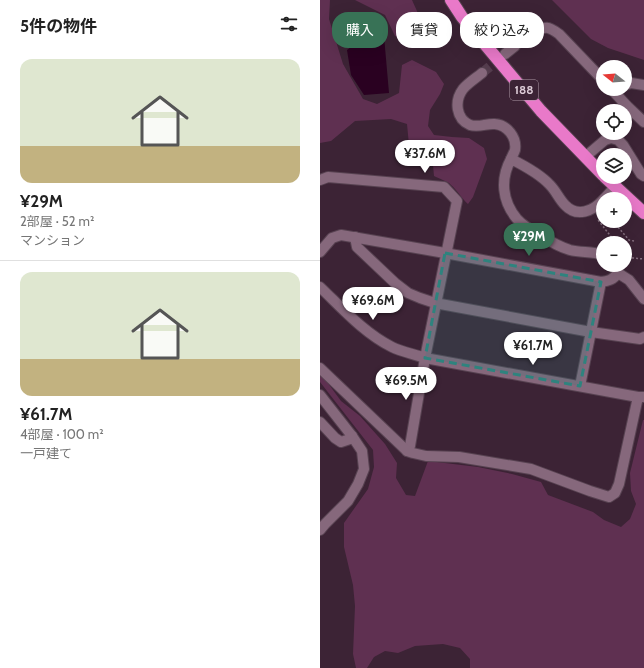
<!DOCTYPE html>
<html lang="ja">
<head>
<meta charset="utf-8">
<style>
  :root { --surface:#fff; --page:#f6f6f6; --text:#222; --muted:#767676; --line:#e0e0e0; --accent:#387256 }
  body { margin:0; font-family:Cabin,"Noto Sans JP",sans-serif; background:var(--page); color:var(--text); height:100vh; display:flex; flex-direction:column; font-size:15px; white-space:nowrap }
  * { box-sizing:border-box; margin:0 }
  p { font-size:13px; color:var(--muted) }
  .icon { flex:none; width:22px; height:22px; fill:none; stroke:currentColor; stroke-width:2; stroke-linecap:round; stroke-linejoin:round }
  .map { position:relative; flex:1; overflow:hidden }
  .sheet { display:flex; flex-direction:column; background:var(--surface); width:320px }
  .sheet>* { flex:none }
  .top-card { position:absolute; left:12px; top:12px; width:252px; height:36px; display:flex; gap:8px }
  .needle { width:26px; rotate:287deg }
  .buttons { position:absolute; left:276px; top:60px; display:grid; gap:8px }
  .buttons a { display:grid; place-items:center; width:36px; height:36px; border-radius:50%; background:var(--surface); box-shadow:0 4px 16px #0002; font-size:20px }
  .price { position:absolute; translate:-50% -34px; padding:0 9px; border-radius:14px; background:#fff; color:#222; font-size:13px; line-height:26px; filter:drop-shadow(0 1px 2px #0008) }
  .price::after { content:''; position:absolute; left:50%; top:24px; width:12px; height:9px; margin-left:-6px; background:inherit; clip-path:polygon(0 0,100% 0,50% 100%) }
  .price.current { background:var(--accent); color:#fff }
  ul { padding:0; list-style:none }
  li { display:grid; align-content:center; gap:8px; height:212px; padding:0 20px }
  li+li { border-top:1px solid var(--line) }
  li span { display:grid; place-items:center; height:124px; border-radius:12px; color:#555 }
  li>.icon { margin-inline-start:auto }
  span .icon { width:72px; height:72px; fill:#fffc; stroke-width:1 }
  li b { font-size:17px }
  h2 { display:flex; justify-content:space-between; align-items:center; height:48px; padding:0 20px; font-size:17px }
  .chip { padding:0 14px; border-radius:16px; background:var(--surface); box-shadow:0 4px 16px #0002; font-size:14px; line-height:36px }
  .chip.current { background:var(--accent); color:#fff }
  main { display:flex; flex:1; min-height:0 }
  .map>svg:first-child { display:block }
  .green { fill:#5f3051 }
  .water { fill:#2a0121 }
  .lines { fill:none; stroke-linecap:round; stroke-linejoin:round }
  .minor-tunnel { stroke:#543c4d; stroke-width:10; stroke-dasharray:10 5; stroke-linecap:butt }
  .minor-casing { stroke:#574251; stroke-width:12 }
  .highway-casing { stroke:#574251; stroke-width:14 }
  .path { stroke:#867180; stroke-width:1.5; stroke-dasharray:2 2; stroke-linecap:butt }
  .minor { stroke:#86687c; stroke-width:10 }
  .highway { stroke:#e979c9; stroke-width:12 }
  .marked { fill:#2e837e; fill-opacity:0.2; stroke:#2e837e; stroke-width:3; stroke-dasharray:8 5; stroke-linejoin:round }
  .labels { text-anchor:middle; stroke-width:3; stroke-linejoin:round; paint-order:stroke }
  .shield { fill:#3c2335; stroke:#ad9aa7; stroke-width:1 }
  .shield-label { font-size:12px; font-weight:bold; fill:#decdd8 }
</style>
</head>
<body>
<main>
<section class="sheet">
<h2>5件の物件<svg class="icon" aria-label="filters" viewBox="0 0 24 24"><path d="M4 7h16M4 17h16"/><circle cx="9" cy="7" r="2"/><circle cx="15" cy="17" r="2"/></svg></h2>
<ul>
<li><span style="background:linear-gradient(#dfe7d0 70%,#c2b280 0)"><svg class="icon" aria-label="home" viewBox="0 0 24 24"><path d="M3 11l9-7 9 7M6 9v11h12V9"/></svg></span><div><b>¥29M</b><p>2部屋 · 52 m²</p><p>マンション</p></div></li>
<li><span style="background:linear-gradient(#dfe7d0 70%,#c2b280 0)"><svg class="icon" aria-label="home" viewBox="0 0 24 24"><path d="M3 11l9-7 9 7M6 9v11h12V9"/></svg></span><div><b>¥61.7M</b><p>4部屋 · 100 m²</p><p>一戸建て</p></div></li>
</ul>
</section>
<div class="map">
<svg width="324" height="668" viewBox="0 0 324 668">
  <rect width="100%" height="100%" fill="#3c2335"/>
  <g class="green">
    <path d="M0 0H10L9 19 23 64 43 99 57 104 79 93 82 65 92 60 116 72 124 84 120 94 110 110 108 126 114 135 132 137 149 138 164 148 167 159 153 197 148 204C141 198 138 191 131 185 128 181 119 179 114 176L113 165 107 158 96 153 89 145 87 124 71 119 35 121 11 141 0 143Z"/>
    <path d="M35 0H92L101 20 87 39 75 36 65 15Z"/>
    <path d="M232 0H324V60L288 48 271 39Z"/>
    <path d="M0 374 2 375 21 401 40 416 65 444 77 463 76 478 86 495 95 496 108 461 158 467 192 474 221 482 228 495 273 512 284 520 301 527 310 519 316 504 311 491 310 473 323 420H324V668H150V659L140 648 123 644 95 646 78 653 65 651 54 657 47 668H36L33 654 35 606 33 585 24 547V523L48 489 54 467 53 450 0 382Z"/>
  </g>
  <path class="water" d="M30 25 64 36 69 93 44 95 31 75 27 50 36 43 27 27Z"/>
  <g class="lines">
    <g class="minor-tunnel">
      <path d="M195 46 213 32"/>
      <path d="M162 73 184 55"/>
    </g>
    <defs>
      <g id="minor">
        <path d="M213 32C226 26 228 26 239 34L283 80"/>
        <path d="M185 54 195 46"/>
        <path d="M162 73C156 78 148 83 143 89 134 101 136 119 150 125 159 128 167 123 175 124 187 125 197 137 195 150 194 153 192 156 191 159"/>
        <path d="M305 85 311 83 324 85"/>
        <path d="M295 93 308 107 324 122"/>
        <path d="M265 157 285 140 291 138 298 140 303 145 321 174 324 176"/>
        <path d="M0 180 8 177 124 187 137 201 105 358 90 446 87 451"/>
        <path d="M284 199 295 187"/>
        <path d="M283 200C273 211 257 218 245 205 239 199 236 191 230 185 220 174 205 166 191 159 180 179 182 201 197 219 204 227 213 231 222 236 231 242 240 247 250 250 261 253 272 251 283 255"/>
        <path d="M35 237 37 247 75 283 88 293 100 298 115 303 271 332 320 339 324 337"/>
        <path d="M0 252 12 238 21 235 125 253 281 282C288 281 293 280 298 273L297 265"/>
        <path d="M298 273 309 280 324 299"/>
        <path d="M0 287C22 308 44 333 72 347 82 352 94 354 105 358L318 397H324"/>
        <path d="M0 368 87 451 93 453 106 456 139 457 211 469 270 491 289 497 295 493 299 484 318 397"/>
        <path d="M260 386 281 282"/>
        <path d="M0 395 32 436 42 451 44 469 38 484 28 501 5 524 0 530"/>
        <path d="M0 422 15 438 21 442 30 439 32 436"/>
      </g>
      <g id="highway">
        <path d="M131 0 142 17 221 111 283 175"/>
        <path d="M285 177 324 213"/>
      </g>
    </defs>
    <use href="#minor" class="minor-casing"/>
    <use href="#highway" class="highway-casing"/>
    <g class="path">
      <path d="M283 214 278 220 296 243"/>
      <path d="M293 221 309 240 314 241"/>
      <path d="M305 254 313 258 324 259"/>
    </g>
    <use href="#minor" class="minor"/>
    <use href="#highway" class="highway"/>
  </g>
  <path class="marked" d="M125 253 281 282 260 386 105 358Z"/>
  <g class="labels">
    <rect class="shield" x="190" y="80" width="28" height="20" rx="3"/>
    <g class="shield-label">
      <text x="204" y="94">188</text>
    </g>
  </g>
</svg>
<div class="buttons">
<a><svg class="needle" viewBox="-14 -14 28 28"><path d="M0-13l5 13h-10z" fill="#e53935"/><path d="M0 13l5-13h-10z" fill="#767676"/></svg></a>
<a><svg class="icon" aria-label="locate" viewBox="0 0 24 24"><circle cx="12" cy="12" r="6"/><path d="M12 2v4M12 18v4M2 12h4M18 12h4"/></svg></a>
<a><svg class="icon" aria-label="layers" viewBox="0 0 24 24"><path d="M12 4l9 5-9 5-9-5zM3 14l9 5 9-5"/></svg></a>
<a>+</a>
<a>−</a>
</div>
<b class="price" style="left:105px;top:174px">¥37.6M</b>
<b class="price current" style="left:209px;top:257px">¥29M</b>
<b class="price" style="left:53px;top:321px">¥69.6M</b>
<b class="price" style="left:213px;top:366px">¥61.7M</b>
<b class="price" style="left:86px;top:401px">¥69.5M</b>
<div class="top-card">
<a class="chip current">購入</a>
<a class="chip">賃貸</a>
<a class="chip">絞り込み</a>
</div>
</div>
</main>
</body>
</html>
